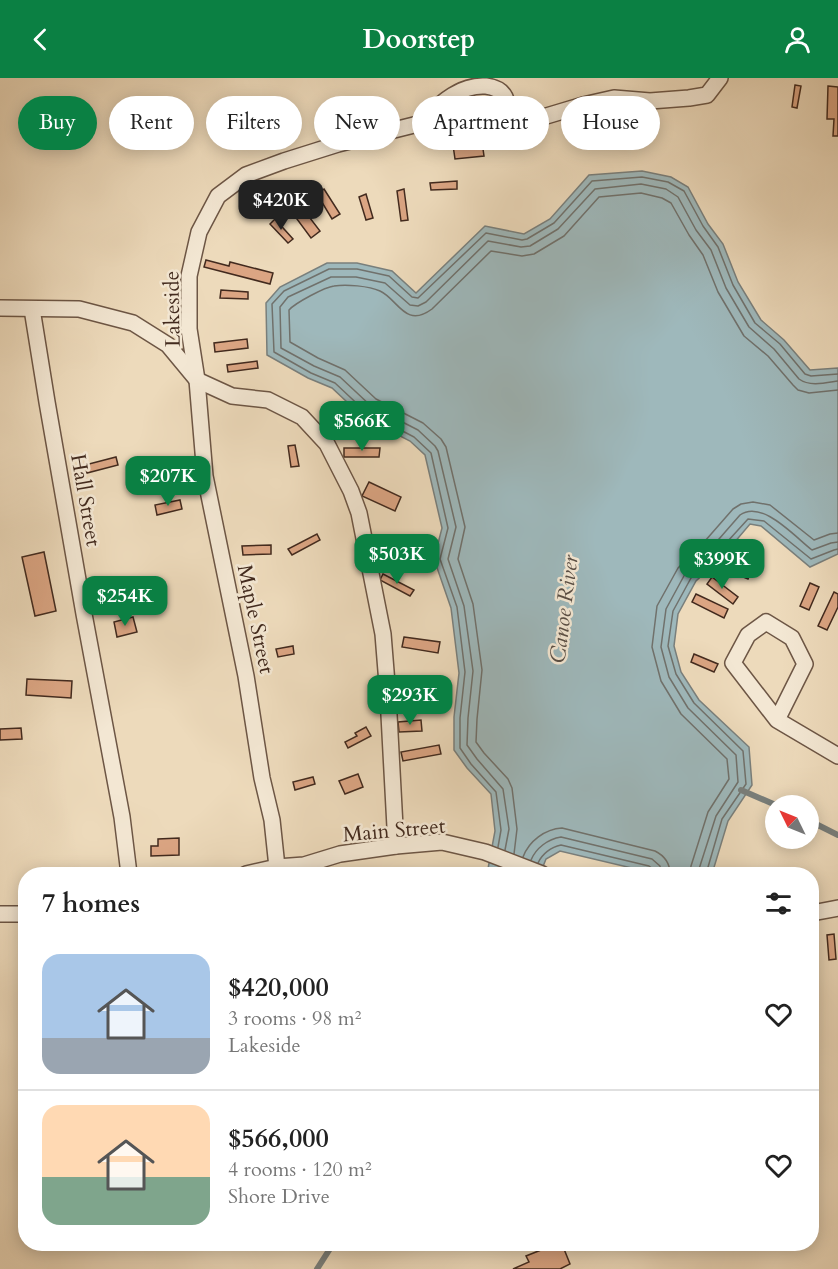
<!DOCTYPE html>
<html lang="en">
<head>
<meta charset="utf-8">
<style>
  :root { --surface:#fff; --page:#f2f2f2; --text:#222; --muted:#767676; --line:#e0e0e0; --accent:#0b8043 }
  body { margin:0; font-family:Cardo,serif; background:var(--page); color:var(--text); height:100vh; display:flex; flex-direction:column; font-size:22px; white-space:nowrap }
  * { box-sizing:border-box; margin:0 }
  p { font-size:20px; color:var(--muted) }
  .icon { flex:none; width:33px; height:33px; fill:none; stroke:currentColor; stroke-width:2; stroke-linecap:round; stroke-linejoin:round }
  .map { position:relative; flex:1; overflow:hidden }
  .drawer { position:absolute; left:18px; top:789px; width:801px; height:384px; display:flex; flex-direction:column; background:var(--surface); border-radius:24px; box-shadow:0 3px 15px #0003 }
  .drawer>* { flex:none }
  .hud { position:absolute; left:18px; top:18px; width:802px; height:54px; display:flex; gap:12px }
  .needle { width:39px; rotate:313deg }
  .controls { position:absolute; left:765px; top:717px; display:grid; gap:12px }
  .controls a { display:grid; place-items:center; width:54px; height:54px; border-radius:50%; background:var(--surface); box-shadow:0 3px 15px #0003; font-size:30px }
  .price { position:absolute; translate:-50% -51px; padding:0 14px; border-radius:12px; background:var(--accent); color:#fff; font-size:20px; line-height:39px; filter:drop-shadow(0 2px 3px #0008) }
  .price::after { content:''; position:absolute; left:50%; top:36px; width:18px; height:14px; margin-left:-9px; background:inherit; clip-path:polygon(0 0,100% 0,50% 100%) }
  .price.active { background:#222; color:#fff }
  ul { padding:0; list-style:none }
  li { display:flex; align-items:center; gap:18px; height:150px; padding:0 24px }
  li+li { border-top:2px solid var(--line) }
  li span { display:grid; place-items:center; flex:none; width:168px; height:120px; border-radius:18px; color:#555 }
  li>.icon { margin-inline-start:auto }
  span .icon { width:72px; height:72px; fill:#fffc; stroke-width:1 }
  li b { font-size:26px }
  h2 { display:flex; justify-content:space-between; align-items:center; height:72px; padding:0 24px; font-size:26px }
  .tag { padding:0 21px; border-radius:27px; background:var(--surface); box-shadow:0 3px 15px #0003; font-size:21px; line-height:54px }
  .tag.active { background:var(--accent); color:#fff }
  header { display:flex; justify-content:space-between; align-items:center; height:78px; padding:0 24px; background:var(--accent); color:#fff; font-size:27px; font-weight:600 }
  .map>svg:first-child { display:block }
  .water { fill:#9eb8bb; stroke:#797f7c; stroke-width:1.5 }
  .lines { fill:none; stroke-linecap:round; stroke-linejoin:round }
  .shore { stroke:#70716c; stroke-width:1.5 }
  .stream { stroke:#797f7c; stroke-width:6 }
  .building { fill:#dba583; stroke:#422a1e; stroke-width:1.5 }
  .street-casing { stroke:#6d5645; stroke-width:18 }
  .street { stroke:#f3e7d3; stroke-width:15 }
  .labels { text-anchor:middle; stroke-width:5; stroke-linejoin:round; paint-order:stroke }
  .street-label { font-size:21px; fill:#422a1e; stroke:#f3e7d3 }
  .water-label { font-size:22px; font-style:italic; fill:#594e45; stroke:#f3e7d3 }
</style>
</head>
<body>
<header><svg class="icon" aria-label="back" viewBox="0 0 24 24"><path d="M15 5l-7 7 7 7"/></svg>Doorstep<svg class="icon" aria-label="person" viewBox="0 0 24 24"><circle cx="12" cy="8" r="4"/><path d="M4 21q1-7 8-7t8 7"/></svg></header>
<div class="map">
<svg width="838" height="1191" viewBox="0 0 838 1191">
  <rect width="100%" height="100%" fill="#eddabb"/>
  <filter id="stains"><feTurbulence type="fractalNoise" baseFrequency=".00333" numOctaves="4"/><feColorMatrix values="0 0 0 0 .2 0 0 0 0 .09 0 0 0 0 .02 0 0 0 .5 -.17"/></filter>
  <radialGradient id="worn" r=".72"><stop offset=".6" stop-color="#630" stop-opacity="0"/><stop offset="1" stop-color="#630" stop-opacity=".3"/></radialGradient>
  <path class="water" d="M642 93 671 99 688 109 708 146 723 166 738 204 761 242 784 262 810 292 838 290V476L810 489 761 448 750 446 722 479 696 503 678 536 674 568 681 594 699 622 749 669 752 707 728 743 712 796H657L560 773 546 781 540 796H487L495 753 491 716 467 690 454 672V639L459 595 451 530 434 481 442 450 425 377 410 363 363 339 332 310 308 300 267 277 266 225 280 209 327 185H357L392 193 416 215 485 148 524 156 550 141 589 97Z"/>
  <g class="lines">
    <g class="shore">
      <path d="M498 769 501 752 496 714 471 686 460 670V640L465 594 457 529 440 481 448 450 431 375 414 359 366 334 335 305 311 295 274 274 272 226 284 213 329 191H357L389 198 412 219 418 220 486 155 522 162 527 161 554 145 592 103 642 99 668 104 684 113 703 148 718 169 733 207 755 245 780 266 805 296 811 298 838 296"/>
      <path d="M505 772 509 751 503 711 477 681 467 667 468 640 473 593 464 528 448 481 456 449 438 373 435 368 418 352 371 328 340 299 314 288 281 270 280 229 288 219 331 199H356L385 205 410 227 418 228 426 224 488 163 521 169 530 168 558 151 595 111 641 106 666 111 678 119 696 152 711 172 726 210 749 249 774 271 799 301C810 309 825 305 838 303"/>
      <path d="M514 776 517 751 512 710 508 701 484 675 476 664 477 641 482 592 473 526 458 481 465 449 446 369 441 361 423 345 376 321 345 292 318 280 290 264 289 232C295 225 325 209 334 208 346 206 369 208 380 213 398 221 405 251 432 231L491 173 522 178 534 176 564 158 599 119 641 115 662 120 671 125 689 157 703 177 718 214 744 258 768 278 793 307 798 312 809 315 838 312"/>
      <path d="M523 779C529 763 545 751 562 750L655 773C665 778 670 785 670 796"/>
      <path d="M531 782C536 770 548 761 561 759L652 781 660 788 661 796"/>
      <path d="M538 785C542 776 551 769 561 767L649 788 653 791 654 796"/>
      <path d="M690 796 691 788 708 734 729 701 727 681 681 636 661 603 652 569 657 528 678 490 705 463 733 431 741 426 753 424 770 427 814 462 830 456 838 455"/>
      <path d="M699 796V791L716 738 738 704 736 677 688 630 669 599 661 569 666 531 685 496 712 469 740 437C762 421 795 459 812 472L831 465 838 464"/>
      <path d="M706 796 722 741 746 706 743 673 694 625 676 596 668 568 673 533 691 500 717 475 748 441 764 443 811 481 834 472 838 471"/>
    </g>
    <g class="stream">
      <path d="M741 712 778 728"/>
      <path d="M808 742 838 757"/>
      <path d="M317 1191 333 1166"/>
    </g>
  </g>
  <g class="building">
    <path d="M795 7 801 8 797 30 792 29Z"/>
    <path d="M828 8 838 9V58H833L834 41H827Z"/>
    <path d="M482 64 484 78 455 81 453 67Z"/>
    <path d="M457 103V111L431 112 430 105Z"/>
    <path d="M324 111 340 136 332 141 317 116Z"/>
    <path d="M404 111 408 142 401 143 397 113Z"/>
    <path d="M366 116 373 140 366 142 359 119Z"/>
    <path d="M300 127 320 153 311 160 291 133Z"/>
    <path d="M275 141 293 161 288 165 270 146Z"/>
    <path d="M206 182 229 188 230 184 273 195 270 206 204 189Z"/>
    <path d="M221 212 248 214V221L220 220Z"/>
    <path d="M247 261 248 270 215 274 214 265Z"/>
    <path d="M257 283 258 290 228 294 227 287Z"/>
    <path d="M295 367 299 388 291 389 288 368Z"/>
    <path d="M344 370H380L379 379H344Z"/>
    <path d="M116 379 118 387 87 395 85 387Z"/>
    <path d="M369 404 401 419 395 433 362 418Z"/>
    <path d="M180 422 182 431 157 437 155 427Z"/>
    <path d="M317 456 320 462 292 477 288 471Z"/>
    <path d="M271 467V476L243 477 242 468Z"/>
    <path d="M752 468 760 470 748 501 741 498Z"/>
    <path d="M44 474 56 533 35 538 22 479Z"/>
    <rect x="390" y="477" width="35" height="8"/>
    <path d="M383 496 414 512 410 518 380 502Z"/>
    <path d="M712 499 738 519 733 526 707 506Z"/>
    <path d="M810 505 819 509 809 532 800 528Z"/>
    <path d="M834 514 838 516V529L827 552 818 548Z"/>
    <path d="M696 516 728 531 724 540 692 524Z"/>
    <path d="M133 539 137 554 117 559 114 544Z"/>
    <path d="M404 559 440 564 438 575 402 569Z"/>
    <path d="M293 568 294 576 278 579 276 571Z"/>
    <path d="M694 576 718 586 714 594 691 584Z"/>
    <path d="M27 601 72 603 71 620 26 617Z"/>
    <path d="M397 613 431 614V622L397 621Z"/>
    <path d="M421 642 422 653 399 654 398 644Z"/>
    <path d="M366 649 371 658 348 670 345 664 357 658 355 655Z"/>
    <path d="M21 650 22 661 0 662V651Z"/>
    <path d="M439 667 441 676 403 683 401 674Z"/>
    <path d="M358 696 363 709 345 716 339 703Z"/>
    <path d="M313 699 315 706 295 712 293 704Z"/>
    <path d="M179 760V777L151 778V768H158V761Z"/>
    <path d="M834 856 836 881 829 882 827 857Z"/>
    <path d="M556 1166H562L570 1186 560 1191H513L529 1184 526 1178Z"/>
  </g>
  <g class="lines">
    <defs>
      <g id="street">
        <path d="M418 46C437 29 458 6 486 8 494 9 501 11 505 19 509 27 509 38 510 47"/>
        <path d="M0 230 79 231 133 245 168 267 197 302 232 318 268 322 302 339 327 366 351 413 359 435 383 556 388 618 396 768"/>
        <path d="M32 231 47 324 84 536 122 739 129 796"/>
        <path d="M777 642 805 586 792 560 766 544 748 557 733 585 777 642 838 678"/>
        <path d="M277 789 272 742 262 700 246 598 205 398 197 302 189 251V198L199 154 218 118 246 97 284 83 338 66 418 46 464 49 510 47 543 39 583 27 614 20 650 23 689 20 707 17 720 0"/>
        <path d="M246 796 277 789 304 787 340 776 396 768 442 764 485 774 542 796"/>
        <path d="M812 835 838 830"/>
        <path d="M0 836H26"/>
      </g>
    </defs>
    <use href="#street" class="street-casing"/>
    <use href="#street" class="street"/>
  </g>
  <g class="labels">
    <g class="street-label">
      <text transform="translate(172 231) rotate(-91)" y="7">Lakeside</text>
      <text transform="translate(86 422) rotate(80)" y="7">Hall Street</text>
      <text transform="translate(256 541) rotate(78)" y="7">Maple Street</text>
      <text transform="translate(394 752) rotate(-5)" y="7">Main Street</text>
    </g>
    <g class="water-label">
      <text transform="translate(563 531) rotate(-83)" y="8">Canoe River</text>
    </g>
  </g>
  <rect width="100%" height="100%" filter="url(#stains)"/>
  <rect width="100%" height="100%" fill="url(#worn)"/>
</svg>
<div class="controls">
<a><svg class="needle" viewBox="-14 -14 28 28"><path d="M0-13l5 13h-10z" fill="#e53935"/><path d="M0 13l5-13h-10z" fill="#767676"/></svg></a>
</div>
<b class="price active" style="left:281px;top:153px">$420K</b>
<b class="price" style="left:362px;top:374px">$566K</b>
<b class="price" style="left:168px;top:429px">$207K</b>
<b class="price" style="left:397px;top:507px">$503K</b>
<b class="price" style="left:722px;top:512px">$399K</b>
<b class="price" style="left:125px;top:549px">$254K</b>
<b class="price" style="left:410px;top:648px">$293K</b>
<div class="hud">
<a class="tag active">Buy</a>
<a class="tag">Rent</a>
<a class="tag">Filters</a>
<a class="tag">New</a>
<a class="tag">Apartment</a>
<a class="tag">House</a>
</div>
<section class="drawer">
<h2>7 homes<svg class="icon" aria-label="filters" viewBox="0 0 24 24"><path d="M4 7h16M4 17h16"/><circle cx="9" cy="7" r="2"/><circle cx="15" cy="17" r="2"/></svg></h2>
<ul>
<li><span style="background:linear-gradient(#a9c7e8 70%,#9aa5b1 0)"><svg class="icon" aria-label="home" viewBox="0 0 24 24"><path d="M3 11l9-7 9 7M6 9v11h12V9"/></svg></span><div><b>$420,000</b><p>3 rooms · 98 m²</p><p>Lakeside</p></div><svg class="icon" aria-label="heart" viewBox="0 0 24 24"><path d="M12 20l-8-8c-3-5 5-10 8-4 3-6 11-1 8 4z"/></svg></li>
<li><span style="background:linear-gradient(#ffd9b3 60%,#7fa58c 0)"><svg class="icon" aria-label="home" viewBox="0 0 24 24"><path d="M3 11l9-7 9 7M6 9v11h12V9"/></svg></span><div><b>$566,000</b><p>4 rooms · 120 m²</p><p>Shore Drive</p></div><svg class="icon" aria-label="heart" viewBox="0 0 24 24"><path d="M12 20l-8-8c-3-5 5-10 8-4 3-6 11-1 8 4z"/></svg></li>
</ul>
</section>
</div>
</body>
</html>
